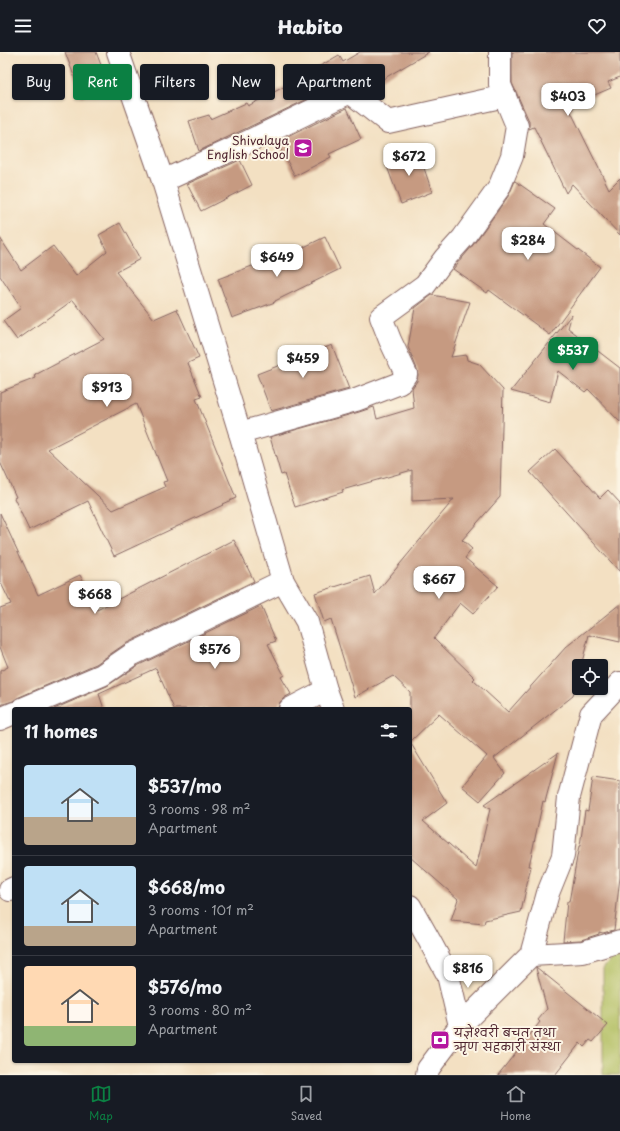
<!DOCTYPE html>
<html lang="en">
<head>
<meta charset="utf-8">
<style>
  :root { --surface:#171b24; --page:#20242c; --text:#f1f3f6; --muted:#9ea1a6; --line:#363941; --accent:#0b8043 }
  body { margin:0; font-family:"Playpen Sans","Playpen Sans Deva",sans-serif; background:var(--page); color:var(--text); height:100vh; display:flex; flex-direction:column; font-size:15px; white-space:nowrap }
  * { box-sizing:border-box; margin:0 }
  p { font-size:13px; color:var(--muted) }
  .icon { flex:none; width:22px; height:22px; fill:none; stroke:currentColor; stroke-width:2; stroke-linecap:round; stroke-linejoin:round }
  .map { position:relative; flex:1; overflow:hidden }
  .panel { position:absolute; left:12px; top:655px; width:400px; height:356px; display:flex; flex-direction:column; background:var(--surface); border-radius:4px; box-shadow:0 1px 3px #0004 }
  .panel>* { flex:none }
  .banner { position:absolute; left:12px; top:12px; width:400px; height:36px; display:flex; gap:8px }
  .fabs { position:absolute; left:572px; top:607px; display:grid; gap:8px }
  .fabs a { display:grid; place-items:center; width:36px; height:36px; border-radius:4px; background:var(--surface); box-shadow:0 1px 3px #0004; font-size:20px }
  .price { position:absolute; translate:-50% -34px; padding:0 9px; border-radius:8px; background:#fff; color:#222; font-size:13px; line-height:26px; filter:drop-shadow(0 1px 2px #0008) }
  .price::after { content:''; position:absolute; left:50%; top:24px; width:12px; height:9px; margin-left:-6px; background:inherit; clip-path:polygon(0 0,100% 0,50% 100%) }
  .price.selected { background:var(--accent); color:#fff }
  ul { padding:0; list-style:none }
  li { display:flex; align-items:center; gap:12px; height:100px; padding:0 12px }
  li+li { border-top:1px solid var(--line) }
  li span { display:grid; place-items:center; flex:none; width:112px; height:80px; border-radius:4px; color:#555 }
  li>.icon { margin-inline-start:auto }
  span .icon { width:48px; height:48px; fill:#fffc; stroke-width:1 }
  li b { font-size:17px }
  h2 { display:flex; justify-content:space-between; align-items:center; height:48px; padding:0 12px; font-size:17px }
  .pill { padding:0 14px; border-radius:4px; background:var(--surface); box-shadow:0 1px 3px #0004; font-size:14px; line-height:36px }
  .pill.selected { background:var(--accent); color:#fff }
  header { display:flex; justify-content:space-between; align-items:center; height:52px; padding:0 12px; background:var(--surface); font-size:18px; font-weight:800 }
  .menu { display:flex; justify-content:space-around; align-items:center; height:56px; border-top:1px solid var(--line); background:var(--surface); font-size:11px; color:var(--muted) }
  .menu a { display:grid; justify-items:center; gap:2px }
  .menu .selected { color:var(--accent) }
  .map>svg:first-child { display:block }
  .green { fill:#b0bd5f; stroke:#7d6e45 }
  .building { fill:#c69a81; fill-rule:evenodd }
  .lines { fill:none; stroke-linecap:round; stroke-linejoin:round }
  .minor-casing { stroke:#856360; stroke-width:24 }
  .major-casing { stroke:#856360; stroke-width:24 }
  .minor { stroke:#fff; stroke-width:22 }
  .major { stroke:#fff; stroke-width:22 }
  .labels { text-anchor:middle; stroke-width:4; stroke-linejoin:round; paint-order:stroke }
  .poi-label { font-size:12px; fill:#4a1f2b; stroke:#fcf5e5; text-anchor:end }
</style>
</head>
<body>
<header><svg class="icon" aria-label="menu" viewBox="0 0 24 24"><path d="M4 6h16M4 12h16M4 18h16"/></svg>Habito<svg class="icon" aria-label="heart" viewBox="0 0 24 24"><path d="M12 20l-8-8c-3-5 5-10 8-4 3-6 11-1 8 4z"/></svg></header>
<div class="map">
<svg width="620" height="1023" viewBox="0 0 620 1023">
  <rect width="100%" height="100%" fill="#fcf5e5"/>
  <filter id="ink" filterUnits="userSpaceOnUse"><feTurbulence type="fractalNoise" baseFrequency=".025" numOctaves="2"/><feDisplacementMap in="SourceGraphic" scale="8" xChannelSelector="R" yChannelSelector="G"/><feConvolveMatrix kernelMatrix="1 2 1 2 8 2 1 2 1" color-interpolation-filters="sRGB"/></filter>
  <filter id="wash" filterUnits="userSpaceOnUse"><feTurbulence type="fractalNoise" baseFrequency=".012" numOctaves="4" result="noise"/><feDisplacementMap in="SourceGraphic" scale="16" xChannelSelector="R" yChannelSelector="G"/><feGaussianBlur stdDeviation="0.9" result="paint"/><feColorMatrix in="noise" values="0 0 0 0 0 0 0 0 0 0 0 0 0 0 0 0 0 1.4 0 .05"/><feComposite in="paint" operator="in"/></filter>
  <g filter="url(#wash)">
    <rect width="100%" height="100%" fill="#f3e0c2"/>
    <path class="green" d="M620 895V1023H603V917Z"/>
    <g id="blocks">
      <g class="building">
        <path d="M65 0H96L109 34 82 45Z"/>
        <path d="M360 0H429L366 37 358 30 352 28 345 29 199 99 189 69 209 63 210 67 246 51 248 54 293 30 339 3 343 10Z"/>
        <path d="M512 0H620V25L608 30 611 36 571 53 573 57 570 58 609 137 620 126V183L572 132 566 141 534 75 529 77V69L512 31Z"/>
        <path d="M347 56 361 87 329 102 331 105 295 124 277 90Z"/>
        <path d="M418 98 432 140 401 152 386 112Z"/>
        <path d="M240 108 252 133 201 159 187 132Z"/>
        <path d="M515 129 555 157 544 172 600 215 550 283 489 238 487 241 453 217 473 193 509 143Z"/>
        <path d="M120 171 140 207 116 220 154 267 177 257 199 306 188 311 202 345 196 347 236 446 222 452 223 453 114 504 88 449 29 478 14 446 16 445 0 410V340L36 326 35 323 104 287 73 248 17 288 3 269 21 256 0 224V186L21 218 53 194 76 224 107 199 99 183ZM136 352 167 429 163 430 165 435 113 458 48 397Z"/>
        <path d="M325 185 340 217 275 249V250L232 266 218 227 260 211 262 215Z"/>
        <path d="M432 243 470 250 451 305 466 303 467 308 479 312 503 338 500 445 462 488 472 497 465 506 498 534 473 562 460 551 434 586 475 626 473 628 508 660 566 595 620 552V590L589 583 581 614H579V620L573 644 494 706 505 721 480 749 462 734 487 704 439 662 410 690 447 751 423 769 476 816 490 757 484 753 558 701 545 750 543 749 529 814H531L521 860 485 868 484 872 451 869 458 847 410 805V640L393 624 355 645 331 567 324 570 315 541 370 524 375 542 454 447 412 449V418L342 438 343 440 295 455 284 422 281 423 270 385 359 360 374 355 377 367 414 356 412 336 417 329 418 323 417 317 408 295 415 256Z"/>
        <path d="M572 262 568 276 620 316V370L588 337 585 340 558 319 550 350 511 339Z"/>
        <path d="M332 293 349 337 271 359 257 322Z"/>
        <path d="M555 397 600 446 608 438 620 451V520L530 420Z"/>
        <path d="M0 461 38 543 80 523 97 558 234 488 254 529 125 592 96 612 17 646 13 649 0 653V619L8 615 0 595V556L11 552 0 529Z"/>
        <path d="M261 554 276 589 268 592 284 623 281 625 291 642 284 646 280 650 278 656 275 657H174L156 616 99 642 104 657H54L107 634 137 614Z"/>
        <path d="M593 725 620 729V825L614 878 603 881 599 880V882L581 888 563 889 567 850H569L579 794H580L585 758 588 759Z"/>
        <path d="M536 915 608 973 593 990 590 988 584 995 580 991 555 1023H498L540 970 538 968 547 957 536 916Z"/>
      </g>
    </g>
  </g>
  <g filter="url(#ink)">
    <use href="#blocks" fill-opacity="0" stroke="#856360" stroke-width="1"/>
    <g class="lines">
      <defs>
        <g id="minor">
          <path d="M163 129 233 97 350 40 388 70 505 44"/>
          <path d="M240 381 356 348 400 331 406 322 390 288 381 265 425 233 445 206 463 186 499 136 512 104 517 74 500 33V0"/>
          <path d="M22 657 102 623 131 603 283 529"/>
          <path d="M290 657 326 638"/>
          <path d="M0 667 14 661"/>
          <path d="M10 838 14 836"/>
          <path d="M531 903 583 900 620 889"/>
          <path d="M460 974 531 903 548 841 563 804 569 745 591 662 620 631"/>
        </g>
        <g id="major">
          <path d="M118 0 163 129 240 381 283 529 307 570 326 638 333 657"/>
          <path d="M410 854 428 886 448 923 460 974 428 1017 427 1023"/>
        </g>
      </defs>
      <use href="#minor" class="minor-casing"/>
      <use href="#major" class="major-casing"/>
      <use href="#minor" class="minor"/>
      <use href="#major" class="major"/>
    </g>
  </g>
  <defs>
    <symbol id="school-square" viewBox="-11 -11 22 22"><rect x="-9" y="-9" width="18" height="18" rx="4" fill="#b5179e" stroke="#fcf5e5"/><path d="M0-5L7-2L0 1L-7-2ZM-4 1L0 2.5L4 1V4Q0 6-4 4Z" fill="#fff"/></symbol>
    <symbol id="bank-square" viewBox="-11 -11 22 22"><rect x="-9" y="-9" width="18" height="18" rx="4" fill="#b5179e" stroke="#fcf5e5"/><path d="M-6-4H6V4H-6ZM0-2.3a2.3 2.3 0 1 0 0 4.6a2.3 2.3 0 1 0 0-4.6Z" fill="#fff"/></symbol>
  </defs>
  <g fill-rule="evenodd">
    <use href="#school-square" x="292" y="85" width="22" height="22"/>
    <use href="#bank-square" x="429" y="977" width="22" height="22"/>
  </g>
  <g class="labels">
    <g class="poi-label">
      <text x="289" y="93">Shivalaya<tspan x="289" dy="14">English School</tspan></text>
      <text x="454" y="985" text-anchor="start">यज्ञेश्वरी बचत तथा<tspan x="454" dy="14">ऋण सहकारी संस्था</tspan></text>
    </g>
  </g>
</svg>
<div class="fabs">
<a><svg class="icon" aria-label="locate" viewBox="0 0 24 24"><circle cx="12" cy="12" r="6"/><path d="M12 2v4M12 18v4M2 12h4M18 12h4"/></svg></a>
</div>
<b class="price" style="left:568px;top:65px">$403</b>
<b class="price" style="left:409px;top:125px">$672</b>
<b class="price" style="left:528px;top:209px">$284</b>
<b class="price" style="left:277px;top:226px">$649</b>
<b class="price selected" style="left:573px;top:319px">$537</b>
<b class="price" style="left:303px;top:327px">$459</b>
<b class="price" style="left:107px;top:356px">$913</b>
<b class="price" style="left:439px;top:548px">$667</b>
<b class="price" style="left:95px;top:563px">$668</b>
<b class="price" style="left:215px;top:618px">$576</b>
<b class="price" style="left:468px;top:937px">$816</b>
<div class="banner">
<a class="pill">Buy</a>
<a class="pill selected">Rent</a>
<a class="pill">Filters</a>
<a class="pill">New</a>
<a class="pill">Apartment</a>
</div>
<section class="panel">
<h2>11 homes<svg class="icon" aria-label="filters" viewBox="0 0 24 24"><path d="M4 7h16M4 17h16"/><circle cx="9" cy="7" r="2"/><circle cx="15" cy="17" r="2"/></svg></h2>
<ul>
<li><span style="background:linear-gradient(#bfe0f5 65%,#b9a48a 0)"><svg class="icon" aria-label="home" viewBox="0 0 24 24"><path d="M3 11l9-7 9 7M6 9v11h12V9"/></svg></span><div><b>$537/mo</b><p>3 rooms · 98 m²</p><p>Apartment</p></div></li>
<li><span style="background:linear-gradient(#bfe0f5 75%,#b9a48a 0)"><svg class="icon" aria-label="home" viewBox="0 0 24 24"><path d="M3 11l9-7 9 7M6 9v11h12V9"/></svg></span><div><b>$668/mo</b><p>3 rooms · 101 m²</p><p>Apartment</p></div></li>
<li><span style="background:linear-gradient(#ffd9b3 75%,#8fb573 0)"><svg class="icon" aria-label="home" viewBox="0 0 24 24"><path d="M3 11l9-7 9 7M6 9v11h12V9"/></svg></span><div><b>$576/mo</b><p>3 rooms · 80 m²</p><p>Apartment</p></div></li>
</ul>
</section>
</div>
<nav class="menu">
<a class="selected"><svg class="icon" aria-label="map" viewBox="0 0 24 24"><path d="M3 6l6-2 6 2 6-2v14l-6 2-6-2-6 2zM9 4v14M15 6v14"/></svg>Map</a>
<a><svg class="icon" aria-label="saved" viewBox="0 0 24 24"><path d="M7 4h10v16l-5-4-5 4z"/></svg>Saved</a>
<a><svg class="icon" aria-label="home" viewBox="0 0 24 24"><path d="M3 11l9-7 9 7M6 9v11h12V9"/></svg>Home</a>
</nav>
</body>
</html>
